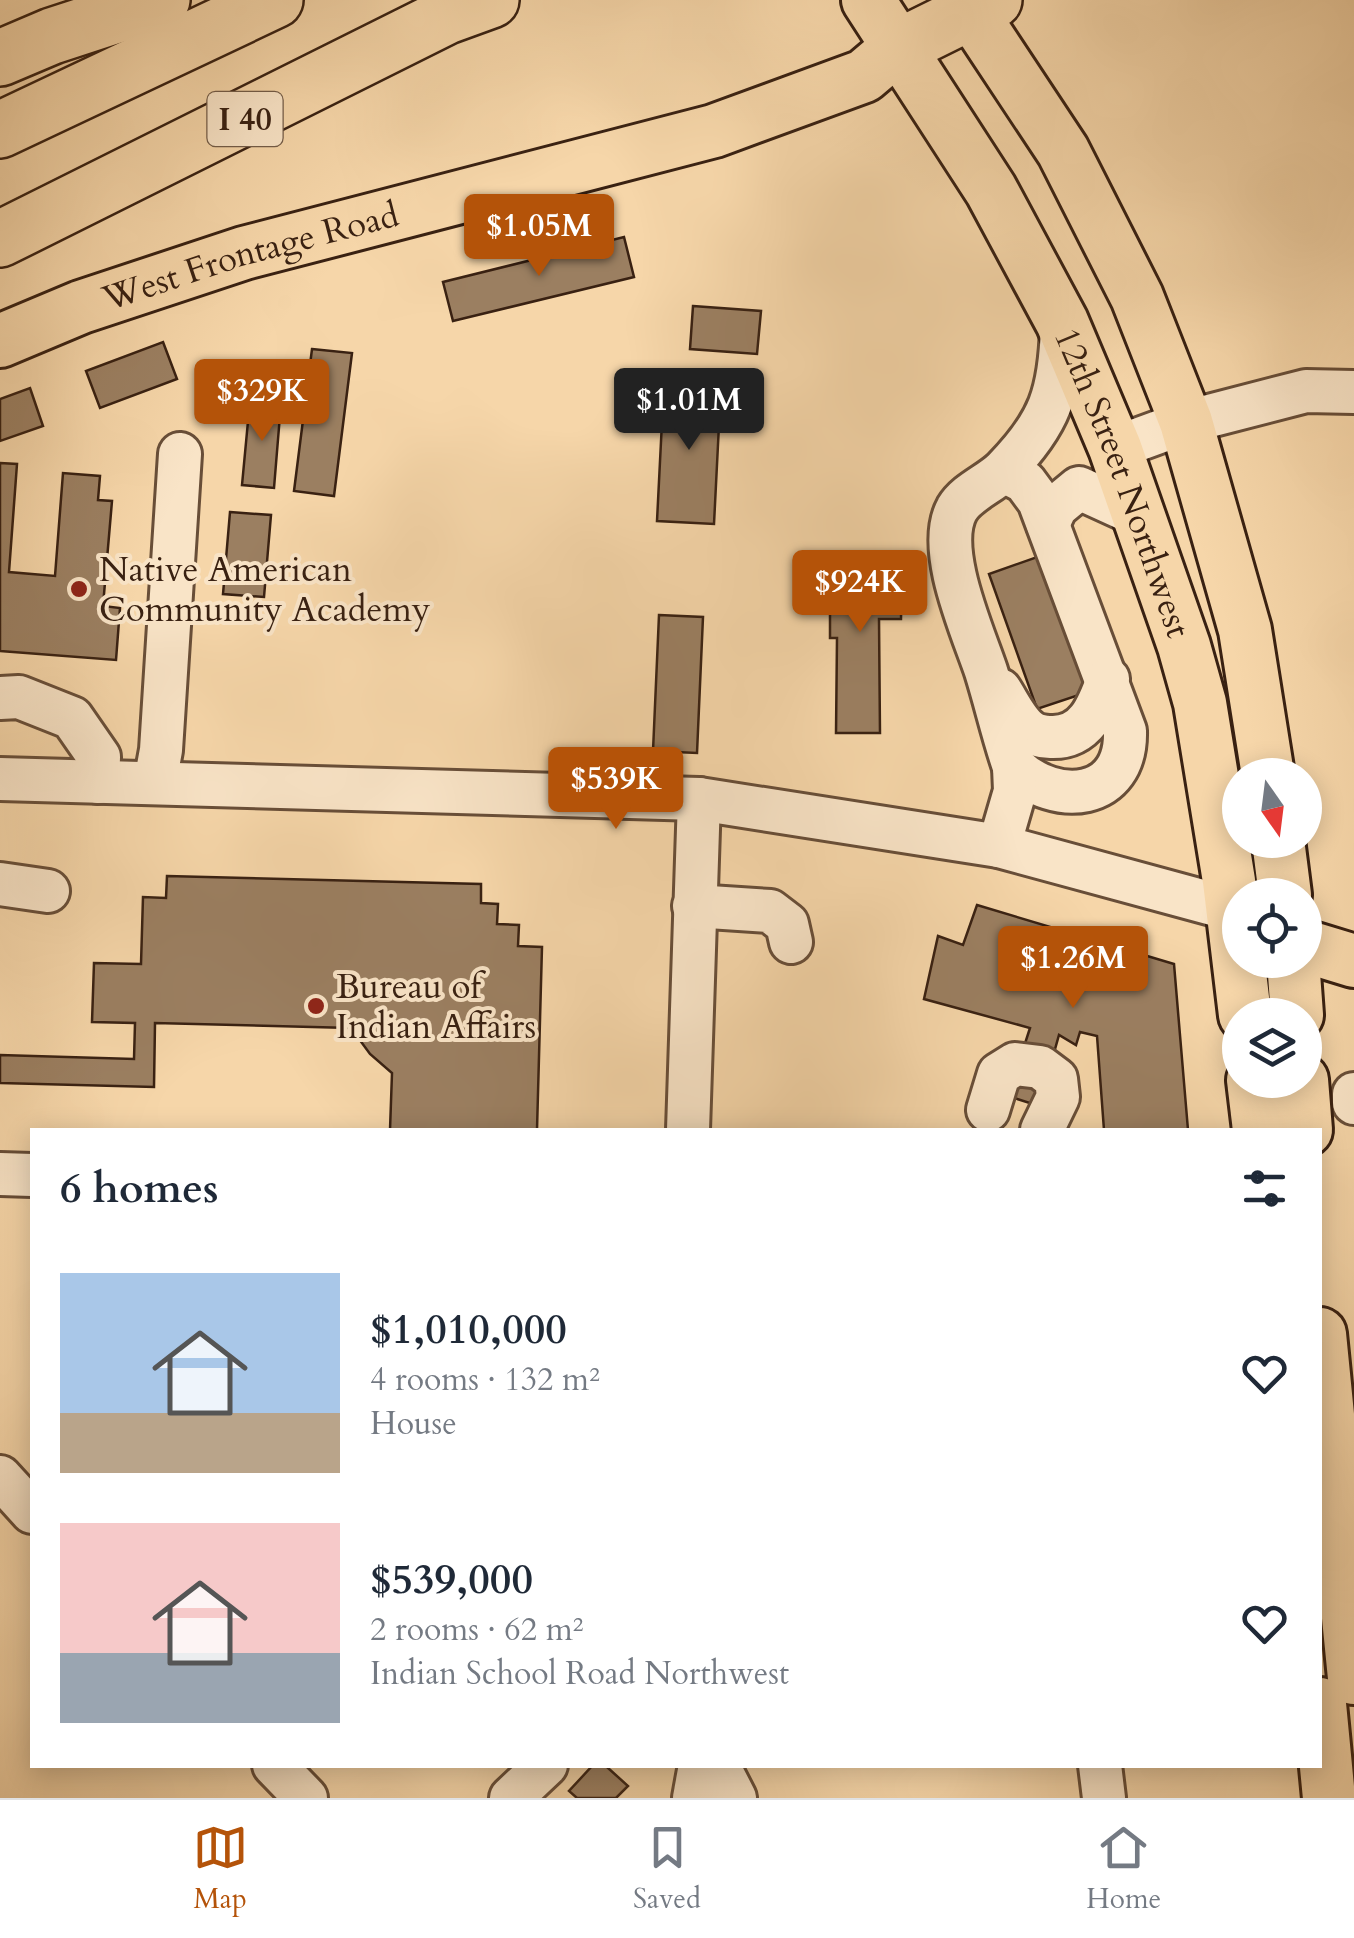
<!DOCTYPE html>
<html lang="en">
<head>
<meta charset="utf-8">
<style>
  :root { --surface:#fff; --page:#f2f2f3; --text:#1f2937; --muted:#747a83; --line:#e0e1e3; --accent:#b45309 }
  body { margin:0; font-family:Cardo,serif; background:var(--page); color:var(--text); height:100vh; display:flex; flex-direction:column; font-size:38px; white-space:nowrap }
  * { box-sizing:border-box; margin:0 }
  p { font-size:32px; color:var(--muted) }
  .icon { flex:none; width:55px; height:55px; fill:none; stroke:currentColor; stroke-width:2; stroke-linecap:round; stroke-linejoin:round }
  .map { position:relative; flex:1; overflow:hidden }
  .side { position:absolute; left:30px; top:1128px; width:1292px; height:640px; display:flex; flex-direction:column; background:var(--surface); border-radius:0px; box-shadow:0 5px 25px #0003 }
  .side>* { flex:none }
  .needle { width:65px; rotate:166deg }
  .fabs { position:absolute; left:1222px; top:758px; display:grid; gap:20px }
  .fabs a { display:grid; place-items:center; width:100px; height:100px; border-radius:50%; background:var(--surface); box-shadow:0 5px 25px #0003; font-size:50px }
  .price { position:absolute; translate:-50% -85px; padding:0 22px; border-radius:10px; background:var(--accent); color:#fff; font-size:32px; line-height:65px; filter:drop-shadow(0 2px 5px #0008) }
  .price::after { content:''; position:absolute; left:50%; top:60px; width:30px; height:22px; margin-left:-15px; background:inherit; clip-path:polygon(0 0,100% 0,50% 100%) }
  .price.current { background:#222; color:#fff }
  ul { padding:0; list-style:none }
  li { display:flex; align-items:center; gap:30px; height:250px; padding:0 30px }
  li span { display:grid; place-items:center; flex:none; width:280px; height:200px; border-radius:0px; color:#555 }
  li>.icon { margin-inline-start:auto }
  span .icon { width:120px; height:120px; fill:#fffc; stroke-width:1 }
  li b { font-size:42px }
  h2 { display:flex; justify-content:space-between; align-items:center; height:120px; padding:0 30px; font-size:42px }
  .tab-bar { display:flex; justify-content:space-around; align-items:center; height:140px; border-top:2px solid var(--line); background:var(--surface); font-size:28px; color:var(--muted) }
  .tab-bar a { display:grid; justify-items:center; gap:5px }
  .tab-bar .current { color:var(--accent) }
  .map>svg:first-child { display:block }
  .building { fill:#9b7f61; stroke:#392112; stroke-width:2.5 }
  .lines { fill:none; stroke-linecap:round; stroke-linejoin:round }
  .minor-casing { stroke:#684e38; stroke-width:48 }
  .major-casing { stroke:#392112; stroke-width:58 }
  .highway-casing { stroke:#392112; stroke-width:60 }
  .minor { stroke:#f9e4c7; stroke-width:42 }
  .major { stroke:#f6d6a9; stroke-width:52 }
  .highway { stroke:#f6d6a9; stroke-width:55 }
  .poi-dot { fill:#8f2418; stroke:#f9e4c7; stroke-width:4 }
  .labels { text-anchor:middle; stroke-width:8; stroke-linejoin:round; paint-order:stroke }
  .shield { fill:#f9e4c7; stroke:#735c48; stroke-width:2.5 }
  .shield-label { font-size:32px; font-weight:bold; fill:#392112 }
  .street-label { font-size:35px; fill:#392112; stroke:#f9e4c7 }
  .poi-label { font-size:35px; fill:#392112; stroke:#f9e4c7; text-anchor:start }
</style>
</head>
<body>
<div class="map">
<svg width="1354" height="1798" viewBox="0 0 1354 1798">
  <rect width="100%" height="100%" fill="#f6d6a9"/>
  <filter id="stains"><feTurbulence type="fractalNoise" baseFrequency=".002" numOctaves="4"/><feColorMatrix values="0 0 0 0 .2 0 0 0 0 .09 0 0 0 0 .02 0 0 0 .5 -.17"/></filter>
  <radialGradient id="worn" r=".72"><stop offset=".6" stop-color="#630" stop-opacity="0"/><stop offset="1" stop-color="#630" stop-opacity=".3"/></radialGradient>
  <g class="building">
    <path d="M624 237 634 277 453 321 443 282Z"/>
    <path d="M693 306 761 311 757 354 690 349Z"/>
    <path d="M163 342 177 379 100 408 86 371Z"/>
    <path d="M312 349 352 353 334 496 294 491Z"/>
    <path d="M664 382 721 385 714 524 657 521Z"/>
    <path d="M30 388 43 426 0 441V399Z"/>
    <path d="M250 400 281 403 274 488 242 485Z"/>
    <path d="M0 463 17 464 9 572 55 576 63 473 100 476 98 500 112 501 103 606 120 608 116 660 0 651Z"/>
    <path d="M230 512 271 515 264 597 223 594Z"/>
    <path d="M1040 556 1088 692 1037 709 989 574Z"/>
    <path d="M902 561 901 619H879L880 733H836L837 638H830V605L823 607V563Z"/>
    <path d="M659 615 703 617 697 753 653 751Z"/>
    <path d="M167 876 481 884V903L498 904 497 924 519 925 518 946 542 947 537 1130H390L392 1073 370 1054 351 1028 155 1023 154 1087 0 1083V1055L134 1059 135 1023 92 1022 94 963 141 964 143 897 166 898Z"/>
    <path d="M977 905 1174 964 1188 1130H1104L1097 1036 1080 1032 1076 1045 1059 1035 1039 1106 1008 1096 1030 1028 924 999 938 936 963 945Z"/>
    <path d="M593 1765H610L608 1768 628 1786 616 1798H577L569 1791Z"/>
  </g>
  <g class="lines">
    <defs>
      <g id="minor">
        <path d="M1115 448 1186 422 1306 391 1354 392"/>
        <path d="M1004 471 1025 482 1039 501 1125 731C1127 801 1056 807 1014 767"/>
        <path d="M1048 524 1056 507 1079 488 1138 515"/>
        <path d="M1000 690C1008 702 1016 720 1028 730 1034 735 1042 737 1050 737 1086 739 1098 707 1108 679"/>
        <path d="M0 698 19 697 72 718 99 757 98 782"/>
        <path d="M0 779 699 799 999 846 1231 909"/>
        <path d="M155 783 161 750 180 454"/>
        <path d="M999 846 1015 791 1014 767C1003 735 996 703 986 671 973 632 935 549 957 509 967 492 990 484 1004 470 1050 423 1060 393 1062 327"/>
        <path d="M0 884 48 891"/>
        <path d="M694 906 770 911 787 924 791 942"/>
        <path d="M1354 1094V1103"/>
        <path d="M988 1110 999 1074 1015 1064 1040 1067 1056 1079 1058 1097 1042 1130"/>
        <path d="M688 1130 699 799"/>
        <path d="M0 1174 32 1175"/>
        <path d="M0 1477 32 1512"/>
        <path d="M274 1765 306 1798"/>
        <path d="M718 1765 735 1798"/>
        <path d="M1100 1765 1104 1798"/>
        <path d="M511 1798 546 1765"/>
        <path d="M694 1798 700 1765"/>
      </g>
      <g id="major">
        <path id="s1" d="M868 0 991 190 1062 322 1115 448 1184 646 1200 703 1229 881 1245 1015"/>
        <path d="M963 0 1063 151 1137 297 1186 422 1245 630 1268 775"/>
        <path id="s2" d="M0 341 81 307 244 253 714 131 864 76 897 48"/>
        <path d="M1278 840 1285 895"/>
        <path d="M1305 946 1354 961"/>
        <path d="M1293 960 1297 1015"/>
        <path d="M1253 1080 1259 1130"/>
        <path d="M1302 1080 1306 1130"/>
        <path d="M1320 1334 1354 1678"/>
        <path d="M1320 1704 1329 1798"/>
      </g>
      <g id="highway">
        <path d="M897 48 994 0"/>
        <path d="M0 58 52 36 162 0"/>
        <path d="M0 130 275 0"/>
        <path d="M0 239 447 16 491 0"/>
      </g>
    </defs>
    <use href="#minor" class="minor-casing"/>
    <use href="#major" class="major-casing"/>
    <use href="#highway" class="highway-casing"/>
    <use href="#minor" class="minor"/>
    <use href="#major" class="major"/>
    <use href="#highway" class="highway"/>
  </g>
  <g class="poi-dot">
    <circle cx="79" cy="589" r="10"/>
    <circle cx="316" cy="1006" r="10"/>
  </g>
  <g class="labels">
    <rect class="shield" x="207.5" y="92" width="75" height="54" rx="8"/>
    <g class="shield-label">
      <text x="245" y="130">I 40</text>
    </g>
    <g class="street-label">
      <text dy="12" stroke="none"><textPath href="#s2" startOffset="265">West Frontage Road</textPath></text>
      <text dy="12" stroke="none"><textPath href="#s1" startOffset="548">12th Street Northwest</textPath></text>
    </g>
    <g class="poi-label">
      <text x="99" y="581">Native American<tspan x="99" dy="40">Community Academy</tspan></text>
      <text x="336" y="998">Bureau of<tspan x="336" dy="40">Indian Affairs</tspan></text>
    </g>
  </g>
  <rect width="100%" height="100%" filter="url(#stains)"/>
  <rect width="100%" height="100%" fill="url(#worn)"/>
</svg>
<div class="fabs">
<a><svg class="needle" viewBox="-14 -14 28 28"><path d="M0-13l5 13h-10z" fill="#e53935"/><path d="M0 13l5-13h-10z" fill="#747a83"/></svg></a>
<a><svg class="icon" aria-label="locate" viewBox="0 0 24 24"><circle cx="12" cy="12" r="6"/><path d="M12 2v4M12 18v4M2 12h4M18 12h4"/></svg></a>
<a><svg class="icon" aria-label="layers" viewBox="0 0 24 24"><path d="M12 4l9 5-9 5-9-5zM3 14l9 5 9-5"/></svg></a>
</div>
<b class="price" style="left:539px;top:279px">$1.05M</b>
<b class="price" style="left:262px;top:444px">$329K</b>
<b class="price current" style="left:689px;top:453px">$1.01M</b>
<b class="price" style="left:860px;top:635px">$924K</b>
<b class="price" style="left:616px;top:832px">$539K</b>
<b class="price" style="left:1073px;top:1011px">$1.26M</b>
<section class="side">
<h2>6 homes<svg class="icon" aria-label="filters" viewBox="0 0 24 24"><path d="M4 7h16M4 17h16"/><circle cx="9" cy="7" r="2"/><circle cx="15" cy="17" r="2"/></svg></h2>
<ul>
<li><span style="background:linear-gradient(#a9c7e8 70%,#b9a48a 0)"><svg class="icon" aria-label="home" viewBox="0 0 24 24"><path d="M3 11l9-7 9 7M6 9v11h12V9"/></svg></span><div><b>$1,010,000</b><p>4 rooms · 132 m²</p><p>House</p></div><svg class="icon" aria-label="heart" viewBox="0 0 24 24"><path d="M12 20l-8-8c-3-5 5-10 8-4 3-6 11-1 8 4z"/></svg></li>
<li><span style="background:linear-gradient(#f6c9c9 65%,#9aa5b1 0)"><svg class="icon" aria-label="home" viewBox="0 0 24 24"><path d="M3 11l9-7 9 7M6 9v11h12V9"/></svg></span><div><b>$539,000</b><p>2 rooms · 62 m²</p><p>Indian School Road Northwest</p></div><svg class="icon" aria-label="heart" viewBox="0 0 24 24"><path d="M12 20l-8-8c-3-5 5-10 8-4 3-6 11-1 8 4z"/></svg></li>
</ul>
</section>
</div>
<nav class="tab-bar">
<a class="current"><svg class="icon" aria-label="map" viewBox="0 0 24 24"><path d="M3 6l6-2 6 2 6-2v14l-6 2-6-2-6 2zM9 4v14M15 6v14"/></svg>Map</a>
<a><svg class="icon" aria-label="saved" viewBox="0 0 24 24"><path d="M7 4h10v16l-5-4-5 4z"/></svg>Saved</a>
<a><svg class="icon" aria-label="home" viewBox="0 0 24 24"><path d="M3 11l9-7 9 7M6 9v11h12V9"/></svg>Home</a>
</nav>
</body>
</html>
